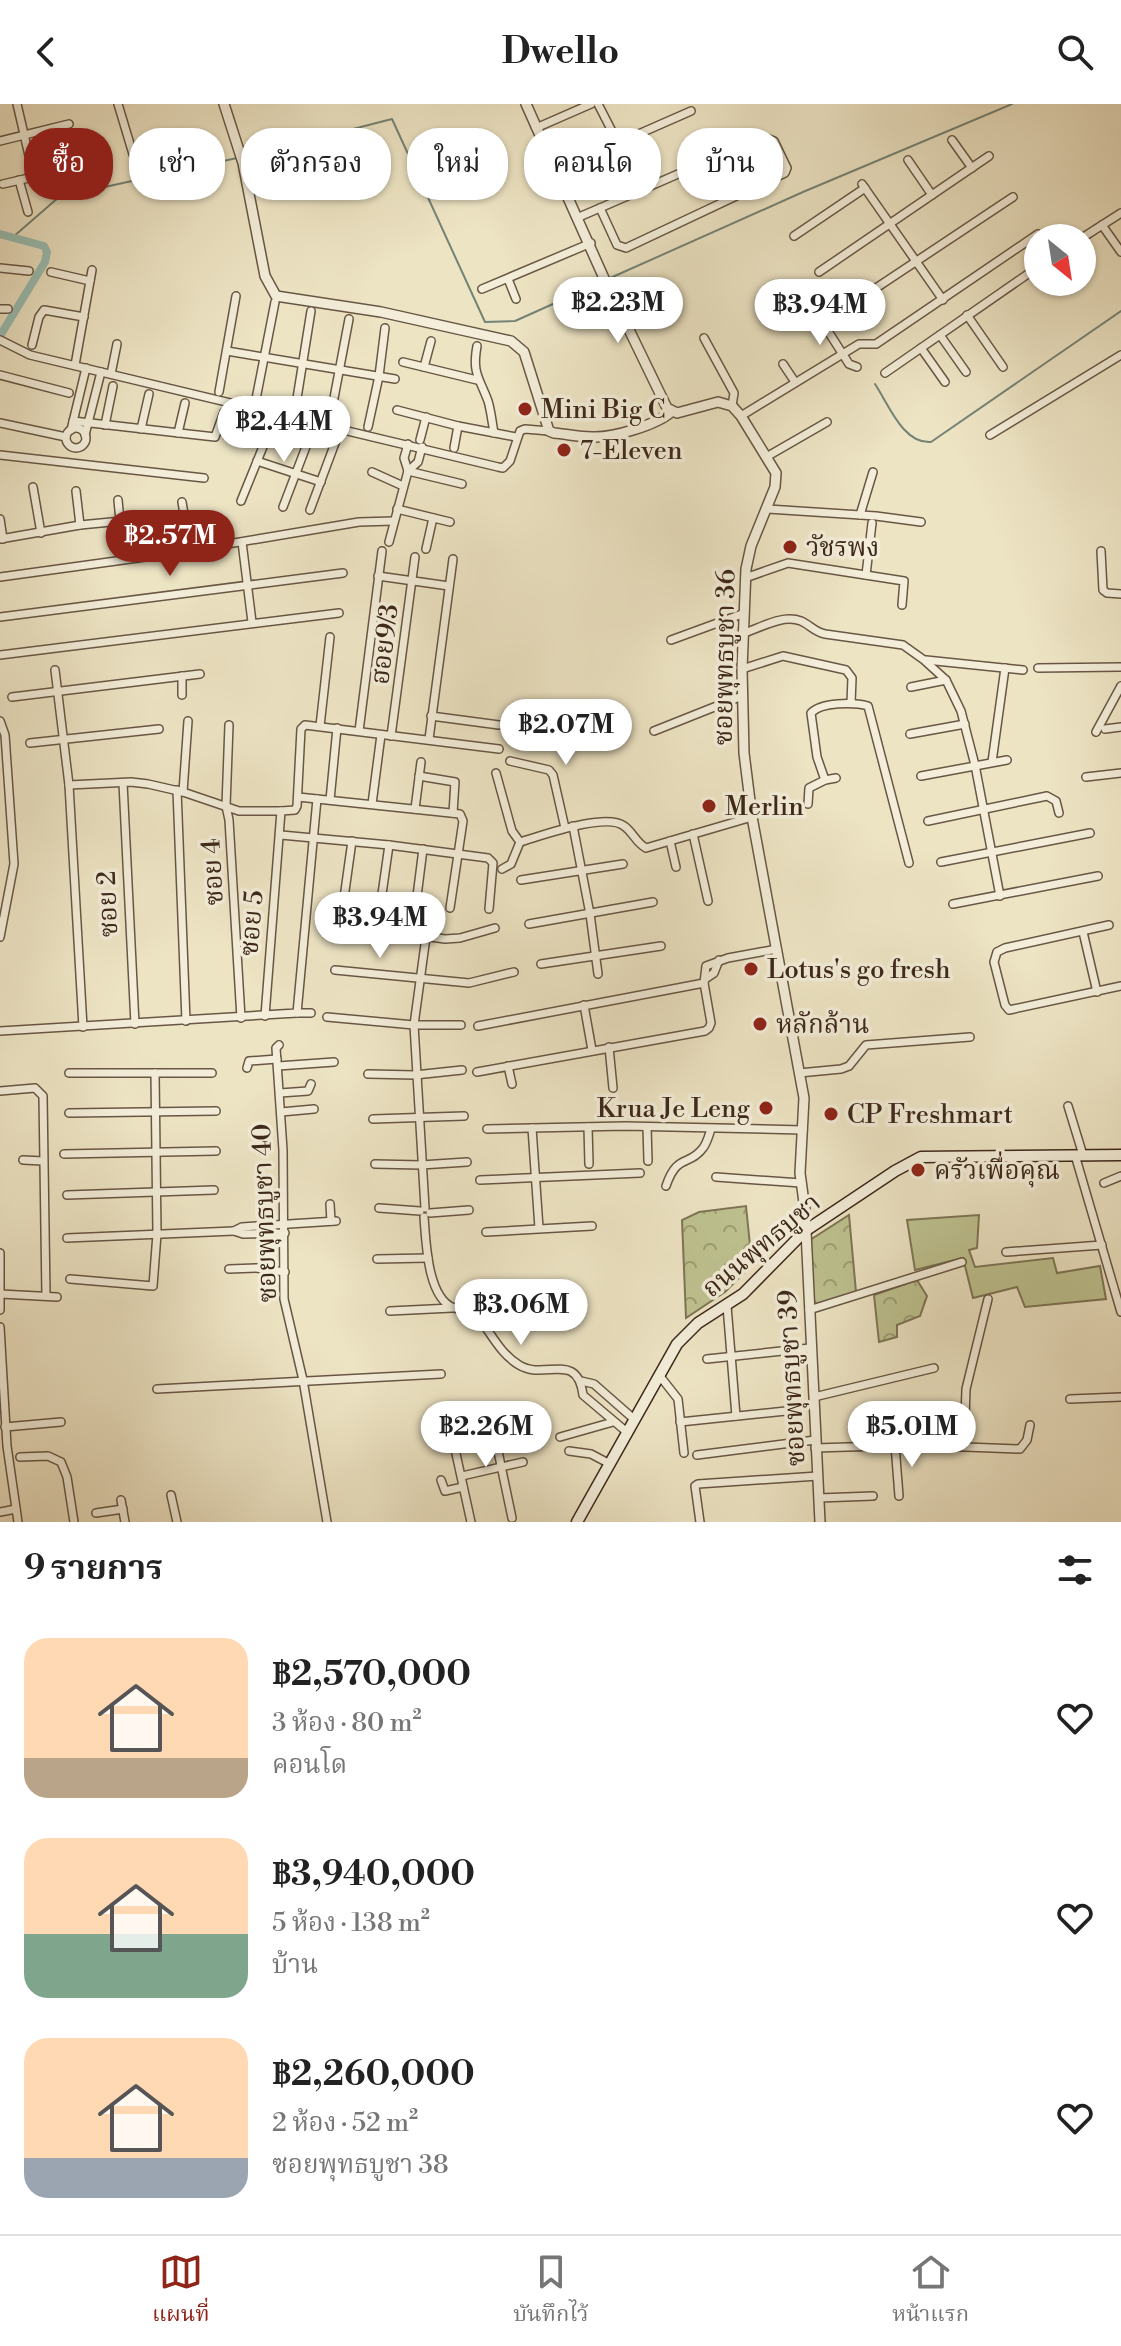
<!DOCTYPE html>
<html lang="th">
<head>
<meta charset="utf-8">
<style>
  :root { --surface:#fff; --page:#f6f6f6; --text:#222; --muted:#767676; --line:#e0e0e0; --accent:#8f2418 }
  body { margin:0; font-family:"Libre Bodoni","Noto Serif Thai",serif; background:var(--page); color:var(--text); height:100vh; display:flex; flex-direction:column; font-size:30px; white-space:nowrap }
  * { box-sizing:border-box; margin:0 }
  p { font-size:26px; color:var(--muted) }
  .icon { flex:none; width:44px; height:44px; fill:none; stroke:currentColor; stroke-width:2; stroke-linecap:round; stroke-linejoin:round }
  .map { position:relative; height:1418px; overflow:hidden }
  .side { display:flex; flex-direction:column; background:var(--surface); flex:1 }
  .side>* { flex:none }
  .top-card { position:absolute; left:24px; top:24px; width:1074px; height:72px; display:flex; gap:16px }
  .needle { width:52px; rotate:150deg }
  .buttons { position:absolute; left:1024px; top:120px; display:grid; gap:16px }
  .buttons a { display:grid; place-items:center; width:72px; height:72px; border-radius:50%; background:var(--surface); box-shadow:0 2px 6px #0004; font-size:40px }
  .price { position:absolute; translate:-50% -68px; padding:0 18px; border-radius:28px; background:#fff; color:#222; font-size:26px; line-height:52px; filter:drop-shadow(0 2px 4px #0008) }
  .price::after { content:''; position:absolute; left:50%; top:48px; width:24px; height:18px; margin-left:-12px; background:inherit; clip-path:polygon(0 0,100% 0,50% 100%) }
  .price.on { background:var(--accent); color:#fff }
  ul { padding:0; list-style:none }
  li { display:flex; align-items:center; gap:24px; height:200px; padding:0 24px }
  li span { display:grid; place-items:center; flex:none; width:224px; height:160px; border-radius:24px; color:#555 }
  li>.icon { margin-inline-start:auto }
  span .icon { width:96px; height:96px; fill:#fffc; stroke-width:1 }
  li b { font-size:34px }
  h2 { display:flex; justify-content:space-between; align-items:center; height:96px; padding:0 24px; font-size:34px }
  .pill { padding:0 28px; border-radius:32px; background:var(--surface); box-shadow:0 2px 6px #0004; font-size:28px; line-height:72px }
  .pill.on { background:var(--accent); color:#fff }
  header { display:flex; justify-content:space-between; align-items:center; height:104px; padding:0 24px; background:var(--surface); font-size:36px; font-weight:700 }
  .menu { display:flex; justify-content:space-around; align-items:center; height:112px; border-top:2px solid var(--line); background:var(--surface); font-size:22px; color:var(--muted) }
  .menu a { display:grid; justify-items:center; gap:4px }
  .menu .on { color:var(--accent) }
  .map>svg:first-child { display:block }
  .grass { fill:#bec290; stroke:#7d7555; stroke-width:2 }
  .forest { fill:url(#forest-crowns); stroke:#7d7555; stroke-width:2 }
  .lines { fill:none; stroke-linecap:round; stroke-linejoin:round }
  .stream { stroke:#748376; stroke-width:2 }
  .canal { stroke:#99bfb4; stroke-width:8 }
  .minor-casing { stroke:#685744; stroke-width:10 }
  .tertiary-casing { stroke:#685744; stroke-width:12 }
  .secondary-casing { stroke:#3c281a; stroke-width:13 }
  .minor { stroke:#f3edd9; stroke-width:7 }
  .tertiary { stroke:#f3edd9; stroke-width:9 }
  .secondary { stroke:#f3edd9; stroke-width:10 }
  .poi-dot { fill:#8f2418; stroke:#f3edd9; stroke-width:3 }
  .labels { text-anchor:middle; stroke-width:7; stroke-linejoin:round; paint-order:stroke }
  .poi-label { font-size:26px; fill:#3c281a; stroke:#f3edd9; text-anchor:start }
  .street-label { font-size:26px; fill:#3c281a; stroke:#f3edd9 }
</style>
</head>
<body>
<header><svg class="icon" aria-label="back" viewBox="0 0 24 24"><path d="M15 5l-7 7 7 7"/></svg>Dwello<svg class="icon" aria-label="search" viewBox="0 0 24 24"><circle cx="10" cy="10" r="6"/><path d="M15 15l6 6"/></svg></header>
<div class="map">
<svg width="1121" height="1418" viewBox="0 0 1121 1418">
  <defs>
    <pattern id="forest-crowns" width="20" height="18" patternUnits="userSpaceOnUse" patternTransform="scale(2)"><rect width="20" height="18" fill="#bec290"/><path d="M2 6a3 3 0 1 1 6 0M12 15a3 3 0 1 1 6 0" fill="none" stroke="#9c9e75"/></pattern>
  </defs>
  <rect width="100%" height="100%" fill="#ede4c4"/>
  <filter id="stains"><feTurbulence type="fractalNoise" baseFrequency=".0025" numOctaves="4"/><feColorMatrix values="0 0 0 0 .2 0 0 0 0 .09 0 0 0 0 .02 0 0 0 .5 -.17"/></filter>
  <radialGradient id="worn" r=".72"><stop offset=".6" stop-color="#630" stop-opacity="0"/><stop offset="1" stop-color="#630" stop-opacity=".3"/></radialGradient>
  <path class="grass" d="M979 1111 977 1144 969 1146 975 1163 1053 1154 1057 1169 1100 1162 1106 1195 1025 1203 1017 1183 973 1194 963 1154 915 1166 907 1116Z"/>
  <g class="forest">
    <path d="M746 1102 752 1161 725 1188 686 1214 682 1116 699 1108Z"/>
    <path d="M849 1111 856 1188 812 1203 810 1136Z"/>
    <path d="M917 1176 927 1192 920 1212 897 1221V1233L879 1238 874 1191Z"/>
  </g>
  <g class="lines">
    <g class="stream">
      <path d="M243 53 392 15 485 218 515 217 602 178"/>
      <path d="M13 133 59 93 237 54"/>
      <path d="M608 175 803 88 1012 0"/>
      <path d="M875 280C889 301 903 340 931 338L1121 207"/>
    </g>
    <path class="canal" d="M0 130 44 142 47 148 45 158 0 232"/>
    <defs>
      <g id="minor">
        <path d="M17 0 34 73"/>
        <path d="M118 0 133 50"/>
        <path d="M598 0 618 39"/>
        <path d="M536 24 591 0"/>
        <path d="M763 33 774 37 787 64 785 69 626 144 617 141 600 104Z"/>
        <path d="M952 36 972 64"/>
        <path d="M0 37 69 20"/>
        <path d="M908 56 932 91"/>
        <path d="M568 61 691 7"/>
        <path d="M19 76 28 108"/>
        <path d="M3 80 80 62"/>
        <path d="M862 80 943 196"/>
        <path d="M579 113 600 104"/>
        <path d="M1102 121 1121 148"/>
        <path d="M794 132 865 84"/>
        <path d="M1082 134 1121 109"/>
        <path d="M0 164 29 167"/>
        <path d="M51 168 90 177"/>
        <path d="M819 168 989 52"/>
        <path d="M508 175 516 195"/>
        <path d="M482 185 591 139"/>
        <path d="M619 201 636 191 633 180"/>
        <path d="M846 204 1013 93"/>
        <path d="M0 205H8"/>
        <path d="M967 211 1003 263"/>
        <path d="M834 213 825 219 826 224 849 260 857 263"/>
        <path d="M940 231 966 268"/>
        <path d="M704 234 734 289 732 302"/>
        <path d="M0 236 30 251 498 363 503 364 510 357 520 327 525 325 549 327"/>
        <path d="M32 241 39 213 44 206 84 213"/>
        <path d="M477 242C472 269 479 273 488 297 491 307 492 318 494 329"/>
        <path d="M921 244 945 278"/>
        <path d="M227 247 395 275"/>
        <path d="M403 258 477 276"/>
        <path d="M783 260 795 278"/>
        <path d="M75 261 92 166"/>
        <path d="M424 263 431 237"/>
        <path d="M885 269 1038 163"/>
        <path d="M111 270 117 240"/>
        <path d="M0 271 69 289"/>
        <path d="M219 288 236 192"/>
        <path d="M256 295 275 198"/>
        <path d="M397 306 458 322 516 333"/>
        <path d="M741 312 859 240H876L1038 130"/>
        <path d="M294 313 311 207"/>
        <path d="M330 315 349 215"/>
        <path d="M73 317 215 333 224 308"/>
        <path d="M0 319 66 333"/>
        <path d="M105 321 113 282"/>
        <path d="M368 323 379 272 385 224"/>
        <circle cx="76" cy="334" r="10"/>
        <path d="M141 325 149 290"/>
        <path d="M71 326 86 264"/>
        <path d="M178 329 185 299"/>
        <path d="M85 331 101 268"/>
        <path d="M990 331 1121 251"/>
        <path d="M420 336 426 313"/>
        <path d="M454 344 458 322"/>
        <path d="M0 351 204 374"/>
        <path d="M768 352 827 318"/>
        <path d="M257 357 321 378"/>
        <path d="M408 367 462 380"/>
        <path d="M408 367 404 354 408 340"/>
        <path d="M372 368 403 382"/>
        <path d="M33 383 41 429"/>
        <path d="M76 387 80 421"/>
        <path d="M118 396 120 417"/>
        <path d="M241 397 273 318"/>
        <path d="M182 398 190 446"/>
        <path d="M283 403 312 327"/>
        <path d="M397 405 450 418"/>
        <path d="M768 405 876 412 921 418"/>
        <path d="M310 406 341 323"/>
        <path d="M860 411 873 368"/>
        <path d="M0 415 3 435"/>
        <path d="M0 435 80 421 184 411"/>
        <path d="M242 438 252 518"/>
        <path d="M389 438 408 367 418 358 422 343"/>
        <path d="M426 445 433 414"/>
        <path d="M1101 447 1103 486 1107 489 1121 490"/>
        <path d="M866 471 872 419"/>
        <path d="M378 472 449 482"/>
        <path d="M0 473 174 449 359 418 394 417"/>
        <path d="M745 474 788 459 904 477 902 501"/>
        <path d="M0 513 343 469"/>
        <path d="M742 530C760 524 782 510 801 517 810 521 815 528 825 530L903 541 924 556 946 576 961 607 975 661 1000 792"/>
        <path d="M671 536 742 510"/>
        <path d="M0 551 339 509"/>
        <path d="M926 556 1023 566"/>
        <path d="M1038 564 1121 563"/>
        <path d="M742 565 783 552 846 566 852 574 851 599"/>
        <path d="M55 566 69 681 83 923"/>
        <path d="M911 583 946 576"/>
        <path d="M182 591V572"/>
        <path d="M12 593 200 570"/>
        <path d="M431 612 499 621"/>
        <path d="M0 617 5 631 14 760 0 833"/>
        <path d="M229 621 226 702 229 716 241 914"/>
        <path d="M320 622 330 533"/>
        <path d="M1105 625 1121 623"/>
        <path d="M359 627 382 447"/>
        <path d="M654 627 742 592"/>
        <path d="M1096 628 1121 582"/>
        <path d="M910 630 965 620"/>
        <path d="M391 632 415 453"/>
        <path d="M429 635 453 455"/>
        <path d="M30 639 159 625"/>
        <path d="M510 657 549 666 553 671 565 724"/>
        <path d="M992 658 1005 564"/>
        <path d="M496 669 512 727 520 738C541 732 606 708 624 722 633 728 636 739 646 744L752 713"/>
        <path d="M419 672 455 678 453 709"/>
        <path d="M921 672 1007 656"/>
        <path d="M1086 673 1121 669"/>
        <path d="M836 674 825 676 817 653 811 609C821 598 854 598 868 602L909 759"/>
        <path d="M123 679 135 920"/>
        <path d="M69 681 131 678 148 680 183 688 239 707H281L265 912"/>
        <path d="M177 686 186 917"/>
        <path d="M183 688 188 617"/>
        <path d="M298 693 460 710 463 717 450 804"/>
        <path d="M330 696 337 624"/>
        <path d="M372 700 381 631"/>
        <path d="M808 700 809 684 825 676"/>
        <path d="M415 705 421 658"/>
        <path d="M281 707 295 706 297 702 301 625 305 621 499 645"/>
        <path d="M928 717 1047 692 1056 697 1059 709"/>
        <path d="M573 722 590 810 598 870"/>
        <path d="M693 730 708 797"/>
        <path d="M281 731 389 741 488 754 493 759 489 805"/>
        <path d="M670 737 676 763"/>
        <path d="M941 758 1090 729"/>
        <path d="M502 765 511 760 520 738"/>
        <path d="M521 776 623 760"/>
        <path d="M344 794 352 737"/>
        <path d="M381 797 389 741"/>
        <path d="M416 800 423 745"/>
        <path d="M953 800 1098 772"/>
        <path d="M336 820 445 835 460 834 495 824"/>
        <path d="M529 820 653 798"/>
        <path d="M1109 821 1005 844 997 848 994 858 1005 901 1009 906 1121 882"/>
        <path d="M1083 828 1097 888"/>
        <path d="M541 860 661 842"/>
        <path d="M335 866 469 879 514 868"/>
        <path d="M705 875 714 869 719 856"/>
        <path d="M584 901 592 946"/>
        <path d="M297 909H311"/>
        <path d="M327 913 414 921H461"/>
        <path d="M478 922 704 879"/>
        <path d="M0 927 297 909 317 695"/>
        <path d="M279 941 276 944 283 1046 284 1195 303 1276 327 1418"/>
        <path d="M609 943 613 984"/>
        <path d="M278 962 334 958"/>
        <path d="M508 962 512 980"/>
        <path d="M247 964 249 957 277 955"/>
        <path d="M477 968 705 927 709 924 711 919 704 879 706 862 728 854 777 845"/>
        <path d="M69 969H212"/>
        <path d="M799 969 841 965 849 962 866 941 970 933"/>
        <path d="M368 970 415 971 462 966"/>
        <path d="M0 987 35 984 43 992 46 1192"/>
        <path d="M280 989 308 987 311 980"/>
        <path d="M1068 1002 1083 1051"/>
        <path d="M281 1008 314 1005"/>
        <path d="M69 1009 216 1007"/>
        <path d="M373 1015 464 1012"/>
        <path d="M588 1023 589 1060"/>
        <path d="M647 1023 648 1057"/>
        <path d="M532 1024 539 1124"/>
        <path d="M487 1025 625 1022 803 1026"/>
        <path d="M64 1050 216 1047"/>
        <path d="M1075 1051 1121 1208"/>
        <path d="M23 1056 43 1057"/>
        <path d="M375 1060 421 1061 467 1058"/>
        <path d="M716 1073 801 1079"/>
        <path d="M480 1076 640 1069"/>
        <path d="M1104 1079 1121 1072"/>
        <path d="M666 1082C677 1049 689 1063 703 1044 707 1039 709 1031 711 1025"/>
        <path d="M67 1091 214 1086"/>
        <path d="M330 1100 331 1117"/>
        <path d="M379 1104 420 1107"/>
        <path d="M425 1104 414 921 426 833"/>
        <path d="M430 1109 469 1106"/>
        <path d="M424 1113C426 1137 427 1194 454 1204 460 1206 468 1206 474 1208 490 1226 498 1248 519 1261 545 1277 577 1246 583 1291L628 1329"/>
        <path d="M486 1128 592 1122"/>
        <path d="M285 1129 243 1130 234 1127 242 1123 336 1117"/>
        <path d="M67 1134 234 1127"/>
        <path d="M1006 1148 1102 1141"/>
        <path d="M0 1149V1206"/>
        <path d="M377 1155 428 1154"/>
        <path d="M229 1165 256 1164 285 1168"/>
        <path d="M70 1175 153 1182 157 1130 155 969"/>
        <path d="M0 1190 57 1193"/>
        <path d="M727 1202 736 1312"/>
        <path d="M809 1206 962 1158"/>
        <path d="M390 1207 452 1204"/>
        <path d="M0 1223 7 1342 18 1418"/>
        <path d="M707 1255 810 1244"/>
        <path d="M659 1271 678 1295 684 1349"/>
        <path d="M581 1277 594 1280 635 1316"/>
        <path d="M157 1285 441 1270"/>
        <path d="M814 1293 934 1264"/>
        <path d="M1070 1295 1121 1293"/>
        <path d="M490 1309 512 1414"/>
        <path d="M680 1318 786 1307"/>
        <path d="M5 1323 61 1318"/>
        <path d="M451 1327 471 1418"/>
        <path d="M560 1333 613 1318"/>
        <path d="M895 1341 899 1392"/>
        <path d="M964 1342 966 1285 988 1195"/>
        <path d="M815 1344 913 1341 1020 1345 1027 1336 1030 1321"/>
        <path d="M569 1347 591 1350 610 1360"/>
        <path d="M697 1351 815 1336"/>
        <path d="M20 1353 48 1352 61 1358 67 1373 74 1418"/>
        <path d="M462 1372 523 1358"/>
        <path d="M441 1376 445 1387 463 1383"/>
        <path d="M171 1391 177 1418"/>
        <path d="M819 1394 873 1392"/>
        <path d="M121 1396 125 1418"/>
        <path d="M0 1408 16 1405"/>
        <path d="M96 1409 123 1405"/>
        <path d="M700 1418 695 1382 698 1380 818 1372"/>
      </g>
      <g id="tertiary">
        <path d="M224 0 243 59 265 172 276 192 381 208 511 237 524 248 549 327 554 329C566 330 579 333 592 333 613 334 656 321 671 308"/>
        <path d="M526 0 603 172 667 304 677 309 718 298 732 302 741 312 776 369 775 383 751 442 746 465 742 565 744 649 752 713 804 994 800 1069 805 1106 820 1418"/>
      </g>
      <path id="secondary" d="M577 1418 677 1240 698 1219 743 1190 805 1127 895 1067 921 1053 1121 1051"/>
    </defs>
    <use href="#minor" class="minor-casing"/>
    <use href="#tertiary" class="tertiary-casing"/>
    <use href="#secondary" class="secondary-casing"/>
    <use href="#minor" class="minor"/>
    <use href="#tertiary" class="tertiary"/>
    <use href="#secondary" class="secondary"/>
  </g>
  <g class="poi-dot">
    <circle cx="525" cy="305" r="8"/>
    <circle cx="564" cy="346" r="8"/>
    <circle cx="790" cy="443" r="8"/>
    <circle cx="709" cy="702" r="8"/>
    <circle cx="751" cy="865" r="8"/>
    <circle cx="760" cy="920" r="8"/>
    <circle cx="766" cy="1004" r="8"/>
    <circle cx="831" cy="1010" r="8"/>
    <circle cx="918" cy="1066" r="8"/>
  </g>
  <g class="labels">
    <g class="poi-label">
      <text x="541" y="314">Mini Big C</text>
      <text x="580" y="355">7-Eleven</text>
      <text x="806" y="452">วัชรพง</text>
      <text x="725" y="711">Merlin</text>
      <text x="767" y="874">Lotus's go fresh</text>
      <text x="776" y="929">หลักล้าน</text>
      <text x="750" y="1013" text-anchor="end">Krua Je Leng</text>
      <text x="847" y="1019">CP Freshmart</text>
      <text x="934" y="1075">ครัวเพื่อคุณ</text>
    </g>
    <g class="street-label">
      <text transform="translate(384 540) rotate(-83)" y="9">ฮอย9/3</text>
      <text transform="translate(724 553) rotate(-89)" y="9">ซอยพุทธบูชา 36</text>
      <text transform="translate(212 768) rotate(-93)" y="9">ซอย 4</text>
      <text transform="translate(107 800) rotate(-92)" y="9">ซอย 2</text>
      <text transform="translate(251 819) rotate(-85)" y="9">ซอย 5</text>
      <text transform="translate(264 1109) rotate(-92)" y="9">ซอยพุทธบูชา 40</text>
      <text transform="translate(761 1141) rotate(-40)" y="9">ถนนพุทธบูชา</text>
      <text transform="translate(791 1274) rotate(-93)" y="9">ซอยพุทธบูชา 39</text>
    </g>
  </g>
  <rect width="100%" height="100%" filter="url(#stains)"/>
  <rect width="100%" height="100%" fill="url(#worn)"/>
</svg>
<div class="buttons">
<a><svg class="needle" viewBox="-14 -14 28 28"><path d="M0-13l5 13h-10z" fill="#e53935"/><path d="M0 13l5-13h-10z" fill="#767676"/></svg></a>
</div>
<b class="price" style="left:618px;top:241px">฿2.23M</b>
<b class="price" style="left:820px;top:243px">฿3.94M</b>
<b class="price" style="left:284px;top:360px">฿2.44M</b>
<b class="price on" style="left:170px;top:474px">฿2.57M</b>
<b class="price" style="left:566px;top:663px">฿2.07M</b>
<b class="price" style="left:380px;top:856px">฿3.94M</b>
<b class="price" style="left:521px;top:1243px">฿3.06M</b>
<b class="price" style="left:486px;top:1365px">฿2.26M</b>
<b class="price" style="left:912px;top:1365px">฿5.01M</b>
<div class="top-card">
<a class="pill on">ซื้อ</a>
<a class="pill">เช่า</a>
<a class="pill">ตัวกรอง</a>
<a class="pill">ใหม่</a>
<a class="pill">คอนโด</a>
<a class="pill">บ้าน</a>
</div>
</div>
<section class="side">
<h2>9 รายการ<svg class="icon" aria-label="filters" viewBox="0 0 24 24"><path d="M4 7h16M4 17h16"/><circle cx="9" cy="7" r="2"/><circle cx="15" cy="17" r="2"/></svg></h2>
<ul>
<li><span style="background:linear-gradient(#ffd9b3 75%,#b9a48a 0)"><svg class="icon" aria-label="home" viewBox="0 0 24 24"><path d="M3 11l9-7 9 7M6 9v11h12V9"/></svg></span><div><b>฿2,570,000</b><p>3 ห้อง · 80 m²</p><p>คอนโด</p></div><svg class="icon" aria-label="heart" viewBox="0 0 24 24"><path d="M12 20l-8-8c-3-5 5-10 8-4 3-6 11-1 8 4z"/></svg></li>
<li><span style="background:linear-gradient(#ffd9b3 60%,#7fa58c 0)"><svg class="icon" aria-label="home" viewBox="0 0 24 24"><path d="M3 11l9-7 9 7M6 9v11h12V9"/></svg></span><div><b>฿3,940,000</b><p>5 ห้อง · 138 m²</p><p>บ้าน</p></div><svg class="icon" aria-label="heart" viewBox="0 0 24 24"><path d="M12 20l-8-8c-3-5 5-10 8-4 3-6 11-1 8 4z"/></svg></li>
<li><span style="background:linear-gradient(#ffd9b3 75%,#9aa5b1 0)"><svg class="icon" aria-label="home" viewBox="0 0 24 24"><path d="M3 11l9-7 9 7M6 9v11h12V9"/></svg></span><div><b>฿2,260,000</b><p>2 ห้อง · 52 m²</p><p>ซอยพุทธบูชา 38</p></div><svg class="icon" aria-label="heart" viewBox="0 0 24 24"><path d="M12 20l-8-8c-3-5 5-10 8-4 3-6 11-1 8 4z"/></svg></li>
</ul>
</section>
<nav class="menu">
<a class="on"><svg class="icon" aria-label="map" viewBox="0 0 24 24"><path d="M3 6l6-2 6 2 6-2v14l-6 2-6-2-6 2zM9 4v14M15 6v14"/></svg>แผนที่</a>
<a><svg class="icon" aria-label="saved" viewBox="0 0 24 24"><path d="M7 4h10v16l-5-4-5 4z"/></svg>บันทึกไว้</a>
<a><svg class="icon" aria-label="home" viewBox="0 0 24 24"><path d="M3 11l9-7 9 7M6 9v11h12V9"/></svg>หน้าแรก</a>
</nav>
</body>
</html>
